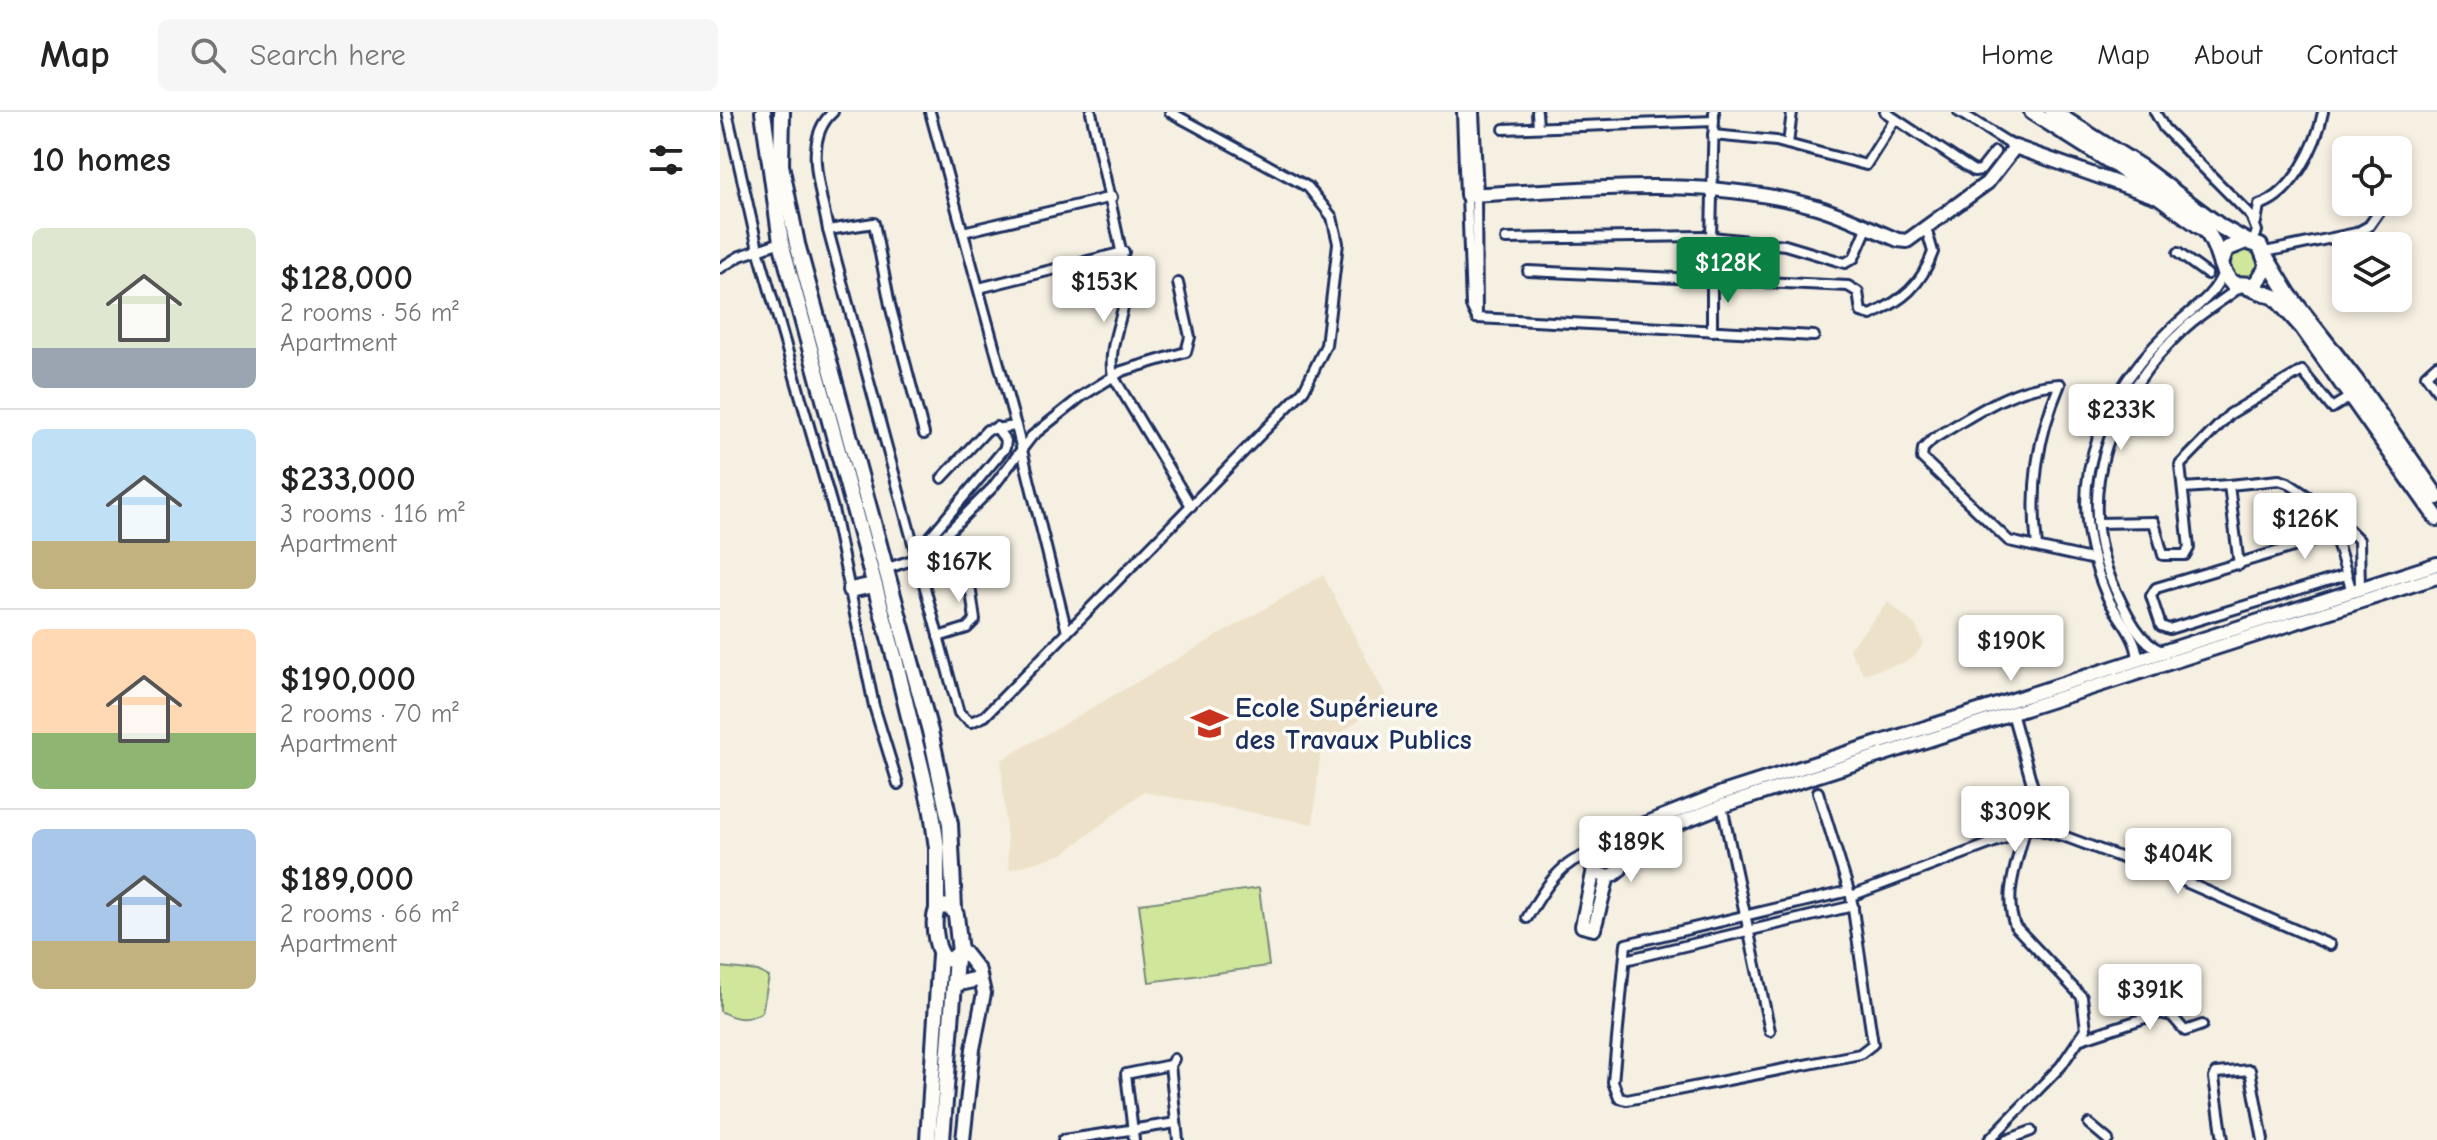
<!DOCTYPE html>
<html lang="en">
<head>
<meta charset="utf-8">
<style>
  :root { --surface:#fff; --page:#f6f6f6; --text:#222; --muted:#767676; --line:#e0e0e0; --accent:#0b8043 }
  body { margin:0; font-family:"Comic Neue",sans-serif; background:var(--page); color:var(--text); height:100vh; display:flex; flex-direction:column; font-size:30px; white-space:nowrap }
  * { box-sizing:border-box; margin:0 }
  p { font-size:26px; color:var(--muted) }
  .icon { flex:none; width:44px; height:44px; fill:none; stroke:currentColor; stroke-width:2; stroke-linecap:round; stroke-linejoin:round }
  .map { position:relative; flex:1; overflow:hidden }
  .side { display:flex; flex-direction:column; background:var(--surface); width:720px }
  .side>* { flex:none }
  .tools { position:absolute; left:1612px; top:24px; display:grid; gap:16px }
  .tools a { display:grid; place-items:center; width:80px; height:80px; border-radius:12px; background:var(--surface); box-shadow:0 4px 12px #0003; font-size:40px }
  .price { position:absolute; translate:-50% -68px; padding:0 18px; border-radius:8px; background:#fff; color:#222; font-size:26px; line-height:52px; filter:drop-shadow(0 2px 4px #0008) }
  .price::after { content:''; position:absolute; left:50%; top:48px; width:24px; height:18px; margin-left:-12px; background:inherit; clip-path:polygon(0 0,100% 0,50% 100%) }
  .price.selected { background:var(--accent); color:#fff }
  ul { padding:0; list-style:none }
  li { display:flex; align-items:center; gap:24px; height:200px; padding:0 32px }
  li+li { border-top:2px solid var(--line) }
  li span { display:grid; place-items:center; flex:none; width:224px; height:160px; border-radius:12px; color:#555 }
  li>.icon { margin-inline-start:auto }
  span .icon { width:96px; height:96px; fill:#fffc; stroke-width:1 }
  li b { font-size:34px }
  h2 { display:flex; justify-content:space-between; align-items:center; height:96px; padding:0 32px; font-size:34px }
  header { display:flex; align-items:center; gap:48px; box-sizing:border-box; height:112px; padding:0 40px; background:var(--surface); border-bottom:2px solid var(--line) }
  header strong { font-size:38px }
  nav { display:flex; gap:44px; margin-inline-start:auto; font-size:28px }
  .search { width:560px; height:72px; background:var(--page); display:flex; align-items:center; gap:20px; box-sizing:border-box; padding:0 28px; border-radius:12px; color:var(--muted); font-size:30px }
  main { display:flex; flex:1; min-height:0 }
  .map>svg:first-child { display:block }
  .built { fill:#ede2c9 }
  .green { fill:#d0e69b; stroke:#768a7c; stroke-width:2 }
  .lines { fill:none; stroke-linecap:round; stroke-linejoin:round }
  .street-casing { stroke:#1b2f5e; stroke-width:14 }
  .secondary-casing { stroke:#1b2f5e; stroke-width:18 }
  .primary-casing { stroke:#1b2f5e; stroke-width:20 }
  .street { stroke:#fdfcf7; stroke-width:8 }
  .secondary { stroke:#fdfcf7; stroke-width:12 }
  .primary { stroke:#fdfcf7; stroke-width:14 }
  .labels { text-anchor:middle; stroke-width:7; stroke-linejoin:round; paint-order:stroke }
  .poi-label { font-size:28px; font-weight:bold; fill:#1b2f5e; stroke:#fdfcf7; text-anchor:start }
</style>
</head>
<body>
<header>
<strong>Map</strong>
<div class="search"><svg class="icon" aria-label="search" viewBox="0 0 24 24"><circle cx="10" cy="10" r="6"/><path d="M15 15l6 6"/></svg>Search here</div>
<nav><a>Home</a><a>Map</a><a>About</a><a>Contact</a></nav>
</header>
<main>
<section class="side">
<h2>10 homes<svg class="icon" aria-label="filters" viewBox="0 0 24 24"><path d="M4 7h16M4 17h16"/><circle cx="9" cy="7" r="2"/><circle cx="15" cy="17" r="2"/></svg></h2>
<ul>
<li><span style="background:linear-gradient(#dfe7d0 75%,#9aa5b1 0)"><svg class="icon" aria-label="home" viewBox="0 0 24 24"><path d="M3 11l9-7 9 7M6 9v11h12V9"/></svg></span><div><b>$128,000</b><p>2 rooms · 56 m²</p><p>Apartment</p></div></li>
<li><span style="background:linear-gradient(#bfe0f5 70%,#c2b280 0)"><svg class="icon" aria-label="home" viewBox="0 0 24 24"><path d="M3 11l9-7 9 7M6 9v11h12V9"/></svg></span><div><b>$233,000</b><p>3 rooms · 116 m²</p><p>Apartment</p></div></li>
<li><span style="background:linear-gradient(#ffd9b3 65%,#8fb573 0)"><svg class="icon" aria-label="home" viewBox="0 0 24 24"><path d="M3 11l9-7 9 7M6 9v11h12V9"/></svg></span><div><b>$190,000</b><p>2 rooms · 70 m²</p><p>Apartment</p></div></li>
<li><span style="background:linear-gradient(#a9c7e8 70%,#c2b280 0)"><svg class="icon" aria-label="home" viewBox="0 0 24 24"><path d="M3 11l9-7 9 7M6 9v11h12V9"/></svg></span><div><b>$189,000</b><p>2 rooms · 66 m²</p><p>Apartment</p></div></li>
</ul>
</section>
<div class="map">
<svg width="1717" height="1028" viewBox="0 0 1717 1028">
  <rect width="100%" height="100%" fill="#f6f0e2"/>
  <filter id="ink" filterUnits="userSpaceOnUse"><feTurbulence type="fractalNoise" baseFrequency=".0125" numOctaves="2"/><feDisplacementMap in="SourceGraphic" scale="16" xChannelSelector="R" yChannelSelector="G"/><feConvolveMatrix kernelMatrix="1 2 1 2 8 2 1 2 1" color-interpolation-filters="sRGB"/></filter>
  <g filter="url(#ink)">
    <g class="built">
      <path d="M603 463 667 586 601 637 593 712 423 680 343 742 289 758 281 648Z"/>
      <path d="M1168 490 1195 513 1204 531 1195 544 1186 550 1144 562 1129 537Z"/>
    </g>
    <g class="green">
      <path d="M1530 134 1542 146 1539 163 1523 170 1508 161V144Z"/>
      <path d="M539 776 549 854 429 870 419 792Z"/>
      <path d="M0 855 38 859 49 865 42 900C27 909 16 908 0 899Z"/>
    </g>
    <g class="lines">
      <defs>
        <g id="street">
          <path d="M7 0 38 137 113 397 154 594 178 672"/>
          <path d="M113 0C81 28 102 81 108 118L239 601 251 610 265 604 584 278 606 233 618 131 612 105 588 75 450 0"/>
          <path d="M210 0 296 314 347 520"/>
          <path d="M371 0 407 166C408 199 386 232 393 264L471 394"/>
          <path d="M817 0 818 15"/>
          <path d="M1165 0 1254 59 1261 58 1275 40"/>
          <path d="M1239 0 1295 35"/>
          <path d="M1435 0 1444 16 1531 104 1537 119 1533 130"/>
          <path d="M784 17 994 9"/>
          <path d="M993 23 1056 29 1146 53 1175 7"/>
          <path d="M1068 32 1072 0"/>
          <path d="M747 83 751 194 757 206"/>
          <path d="M756 83 757 206"/>
          <path d="M1536 110 1539 93C1573 83 1597 32 1603 0"/>
          <path d="M108 118 154 111 170 193 204 322"/>
          <path d="M243 120 392 85"/>
          <path d="M991 125 994 0"/>
          <path d="M786 127 983 124 1065 133 1125 151 1134 146 1148 114"/>
          <path d="M1545 140 1636 121 1649 114 1663 94"/>
          <path d="M1458 141 1487 162"/>
          <path d="M0 156 20 144 61 130"/>
          <path d="M808 159 1128 174 1138 180 1141 200 1151 203C1183 188 1201 174 1213 140L1206 116"/>
          <path d="M992 168V219"/>
          <path d="M259 176 404 140"/>
          <path d="M757 206 1094 224"/>
          <path d="M1717 253 1706 263 1717 278"/>
          <path d="M222 366 267 318 296 314"/>
          <path d="M1509 373 1559 368 1568 371 1589 385 1606 406 1629 418 1639 428 1640 477"/>
          <path d="M1463 376 1509 373 1519 453"/>
          <path d="M1377 411 1434 410 1443 443H1465L1469 436 1460 353 1510 302 1582 259 1612 296 1633 283"/>
          <path d="M1317 435C1310 376 1317 326 1340 272 1292 274 1254 303 1213 327L1203 337 1202 346 1289 429 1375 448"/>
          <path d="M212 436 210 425 285 336 286 329 276 315"/>
          <path d="M165 457 204 444 272 376 312 324 362 284 402 259 466 240 470 225 458 171"/>
          <path d="M1626 463 1449 517 1441 514 1431 484 1436 476 1606 425 1617 430 1632 480"/>
          <path d="M218 525 247 516 255 508 247 452"/>
          <path d="M1442 539C1419 531 1405 498 1395 477 1351 381 1392 283 1466 215 1483 200 1502 189 1520 175"/>
          <path d="M1417 549C1421 528 1395 503 1387 484 1370 444 1361 401 1369 358 1380 302 1409 257 1450 218 1469 199 1494 186 1503 160"/>
          <path d="M1098 680 1129 779 1131 784 1153 932 1140 942 907 988 899 986 893 970 906 832 1129 779"/>
          <path d="M1002 694 1050 919"/>
          <path d="M1312 716 1346 725 1461 768 1610 833"/>
          <path d="M1131 784 1312 716 1318 693 1292 601"/>
          <path d="M807 806C823 779 840 748 873 741"/>
          <path d="M905 848 1133 794"/>
          <path d="M1361 927 1440 901 1452 904 1465 919 1482 913"/>
          <path d="M454 947 450 953 458 1028"/>
          <path d="M1369 1012 1388 1028"/>
          <path d="M343 1028 456 1011"/>
          <path d="M414 1028 406 962 450 953"/>
          <path d="M1269 1028 1341 954 1366 917 1362 885 1295 814C1283 783 1297 752 1304 721"/>
          <path d="M1287 1028 1311 1019"/>
          <path d="M1503 1028 1494 966 1496 961 1530 958 1543 1028"/>
        </g>
        <g id="secondary">
          <path d="M744 0 747 83C861 78 981 63 1093 94 1123 102 1149 116 1178 128L1187 129 1267 71 1295 35 1434 84"/>
          <path d="M752 0 756 83"/>
          <circle cx="887" cy="748" r="16"/>
          <path d="M886 733 919 714 1002 681 1717 452"/>
          <path d="M902 742 919 727 1002 694 1717 465"/>
          <path d="M874 757 862 814 874 817 888 764"/>
          <path d="M240 835 259 859 264 881 253 937 243 1028"/>
        </g>
        <g id="primary">
          <path d="M43 0 61 130 175 547 212 700 217 736V796"/>
          <path d="M62 0 61 53 77 132 210 619 230 712 234 797"/>
          <path d="M1312 0 1396 53 1485 118C1500 134 1497 158 1513 172L1535 173 1548 154 1540 134 1526 129 1506 137 1501 152"/>
          <path d="M1333 0 1422 56 1501 115 1526 129"/>
          <path d="M1547 147 1569 183 1636 269 1717 385"/>
          <path d="M1528 175 1555 185 1582 215 1717 406"/>
          <path d="M130 478 154 473"/>
          <path d="M219 794 232 795 236 803 240 840 231 848 224 846C215 835 211 805 219 794Z"/>
          <path d="M235 872 258 867"/>
          <path d="M208 1028 220 843"/>
          <path d="M222 1028 236 846"/>
        </g>
      </defs>
      <use href="#street" class="street-casing"/>
      <use href="#secondary" class="secondary-casing"/>
      <use href="#primary" class="primary-casing"/>
      <use href="#street" class="street"/>
      <use href="#secondary" class="secondary"/>
      <use href="#primary" class="primary"/>
    </g>
  </g>
  <defs>
    <symbol id="university-bare" viewBox="-9 -9 18 18"><path d="M0-5L7-2L0 1L-7-2ZM-4 1L0 2.5L4 1V4Q0 6-4 4Z" fill="#c8321e" stroke="#fdfcf7" stroke-width="2.5" paint-order="stroke"/></symbol>
  </defs>
  <g fill-rule="evenodd">
    <use href="#university-bare" x="464" y="586" width="51" height="51"/>
  </g>
  <g class="labels">
    <g class="poi-label">
      <text x="515" y="605">Ecole Supérieure<tspan x="515" dy="32">des Travaux Publics</tspan></text>
    </g>
  </g>
</svg>
<div class="tools">
<a><svg class="icon" aria-label="locate" viewBox="0 0 24 24"><circle cx="12" cy="12" r="6"/><path d="M12 2v4M12 18v4M2 12h4M18 12h4"/></svg></a>
<a><svg class="icon" aria-label="layers" viewBox="0 0 24 24"><path d="M12 4l9 5-9 5-9-5zM3 14l9 5 9-5"/></svg></a>
</div>
<b class="price selected" style="left:1008px;top:193px">$128K</b>
<b class="price" style="left:384px;top:212px">$153K</b>
<b class="price" style="left:1401px;top:340px">$233K</b>
<b class="price" style="left:1585px;top:449px">$126K</b>
<b class="price" style="left:239px;top:492px">$167K</b>
<b class="price" style="left:1291px;top:571px">$190K</b>
<b class="price" style="left:1295px;top:742px">$309K</b>
<b class="price" style="left:911px;top:772px">$189K</b>
<b class="price" style="left:1458px;top:784px">$404K</b>
<b class="price" style="left:1430px;top:920px">$391K</b>
</div>
</main>
</body>
</html>
